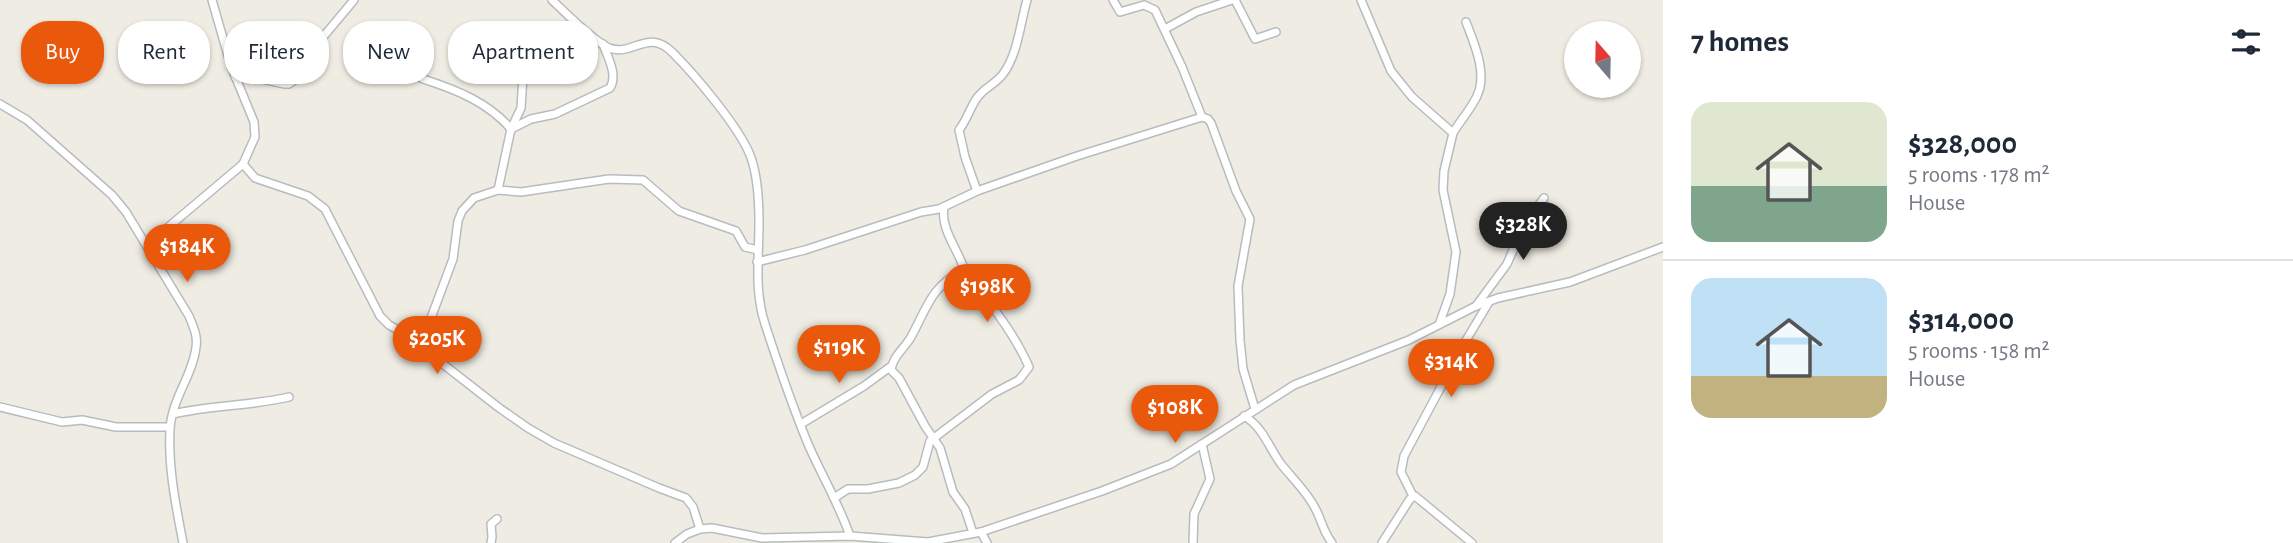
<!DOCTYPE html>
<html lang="en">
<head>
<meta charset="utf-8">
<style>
  :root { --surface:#fff; --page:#f2f2f3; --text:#1f2937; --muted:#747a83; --line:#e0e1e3; --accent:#ea580c }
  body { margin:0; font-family:"Alegreya Sans",sans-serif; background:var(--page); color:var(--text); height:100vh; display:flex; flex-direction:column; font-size:26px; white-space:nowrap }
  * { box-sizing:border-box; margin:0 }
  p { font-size:23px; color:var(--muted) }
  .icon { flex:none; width:38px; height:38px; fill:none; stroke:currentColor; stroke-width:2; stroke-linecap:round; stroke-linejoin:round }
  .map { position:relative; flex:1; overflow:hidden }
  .drawer { display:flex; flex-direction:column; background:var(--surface); width:630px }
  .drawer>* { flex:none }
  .top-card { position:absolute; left:21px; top:21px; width:665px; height:63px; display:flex; gap:14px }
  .needle { width:46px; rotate:340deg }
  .buttons { position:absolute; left:1564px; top:21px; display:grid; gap:14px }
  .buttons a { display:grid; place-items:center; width:77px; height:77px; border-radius:50%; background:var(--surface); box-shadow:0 2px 5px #0004; font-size:35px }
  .price { position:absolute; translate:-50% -60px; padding:0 16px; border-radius:24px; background:var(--accent); color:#fff; font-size:23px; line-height:46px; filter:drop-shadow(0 2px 4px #0008) }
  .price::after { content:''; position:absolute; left:50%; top:42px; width:21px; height:16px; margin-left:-10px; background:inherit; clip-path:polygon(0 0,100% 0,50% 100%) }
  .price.current { background:#222; color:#fff }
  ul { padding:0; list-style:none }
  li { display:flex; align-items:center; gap:21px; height:175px; padding:0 28px }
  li+li { border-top:2px solid var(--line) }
  li span { display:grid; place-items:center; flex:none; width:196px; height:140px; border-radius:21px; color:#555 }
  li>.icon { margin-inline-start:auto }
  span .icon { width:84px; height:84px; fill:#fffc; stroke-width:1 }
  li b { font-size:30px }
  h2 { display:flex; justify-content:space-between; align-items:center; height:84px; padding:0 28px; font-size:30px }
  .chip { padding:0 24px; border-radius:28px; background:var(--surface); box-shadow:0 2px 5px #0004; font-size:24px; line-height:63px }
  .chip.current { background:var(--accent); color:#fff }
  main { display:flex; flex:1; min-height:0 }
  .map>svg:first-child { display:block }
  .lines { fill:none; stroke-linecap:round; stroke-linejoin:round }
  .minor-casing { stroke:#b8bbc0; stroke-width:10 }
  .minor { stroke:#fff; stroke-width:7 }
</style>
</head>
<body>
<main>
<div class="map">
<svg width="1663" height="543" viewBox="0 0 1663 543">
  <rect width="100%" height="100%" fill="#efede3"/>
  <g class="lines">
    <defs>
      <g id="minor">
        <path d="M552 0C566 13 592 40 609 48 633 57 648 27 673 53 695 75 739 127 750 155 758 175 759 201 759 223 759 256 754 291 765 324 778 364 792 405 808 444 821 474 839 504 850 536"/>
        <path d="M1113 0 1120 12 1144 5 1155 10 1182 67 1202 117 1208 119 1211 123 1236 191 1250 219 1238 286 1240 340 1243 369 1255 409"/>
        <path d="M1235 0 1255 39 1276 32"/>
        <path d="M1361 0 1391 71 1412 97 1453 133 1444 171 1443 190 1456 252 1450 294 1440 322"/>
        <path d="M1165 29 1196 12 1232 0"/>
        <path d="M407 70C414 73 419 78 426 80 457 90 489 103 511 129L531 119 555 114 610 88C618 75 608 58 603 44"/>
        <path d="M235 77 249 76 284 84H289L299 77 323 37 354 0"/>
        <path d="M0 104 27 120 112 195 126 212 189 316C193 326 198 336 196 347 193 375 171 400 170 430 168 468 176 506 183 543"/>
        <path d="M1453 133C1460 121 1471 109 1477 96 1488 74 1474 43 1466 22"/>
        <path d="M243 164 255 178 308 196 325 209 380 316 389 325 418 341 434 357 498 407 528 428 554 443 659 488 686 498 693 507 700 529"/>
        <path d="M498 190 511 129 521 108 524 60"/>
        <path d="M977 191 965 157 959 130C966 121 969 111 975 101 981 89 995 85 1003 74 1018 54 1020 24 1027 0"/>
        <path d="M944 207C940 229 958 249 964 269 930 288 928 306 911 337 904 349 893 356 891 370L899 378 925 426 940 448 953 492 965 509 973 533"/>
        <path d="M147 245 243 164 255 137 254 122 231 66 212 0"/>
        <path d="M757 262 805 250 921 212 939 209 977 191 1077 156 1202 117"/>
        <path d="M1476 306 1507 264 1524 225 1544 198"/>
        <path d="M430 351 428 341 431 318 453 259 458 221 462 211 474 198 498 190 521 192 609 179 643 180 679 211 736 231 745 247 758 250"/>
        <path d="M0 407 62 422 82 420 116 427H169"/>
        <path d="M173 414C211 405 251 406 289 397"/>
        <path d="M1244 416C1263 427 1268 446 1281 464 1292 478 1307 492 1315 508 1323 522 1321 528 1332 543"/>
        <path d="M801 424 864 386 890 367"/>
        <path d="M1413 496 1401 472 1404 456 1465 342 1489 302"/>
        <path d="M834 498 848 489H868L899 483 915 475 923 467 930 441 992 394 1019 380 1029 367C1014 332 987 300 964 269"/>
        <path d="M981 532 987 543"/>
        <path d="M491 543 492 537 491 524 497 519"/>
        <path d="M675 543 687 534 700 529 712 528 762 538 850 536 928 542 981 532 1102 491 1171 464 1294 385 1409 340 1476 306 1498 298 1570 282 1663 247"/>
        <path d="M1193 543 1194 514 1210 479 1202 444"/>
        <path d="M1382 543 1410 499 1415 496 1472 543"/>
      </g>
    </defs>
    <use href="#minor" class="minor-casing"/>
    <use href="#minor" class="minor"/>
  </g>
</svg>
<div class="buttons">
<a><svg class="needle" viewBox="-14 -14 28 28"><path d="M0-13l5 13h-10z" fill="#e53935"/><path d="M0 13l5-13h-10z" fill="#747a83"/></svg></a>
</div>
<b class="price current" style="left:1523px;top:262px">$328K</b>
<b class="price" style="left:187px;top:284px">$184K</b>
<b class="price" style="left:987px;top:324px">$198K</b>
<b class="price" style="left:437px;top:376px">$205K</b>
<b class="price" style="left:839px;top:385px">$119K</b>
<b class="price" style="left:1451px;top:399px">$314K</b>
<b class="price" style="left:1175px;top:445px">$108K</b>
<div class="top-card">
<a class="chip current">Buy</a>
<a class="chip">Rent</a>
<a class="chip">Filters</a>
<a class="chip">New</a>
<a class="chip">Apartment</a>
</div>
</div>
<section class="drawer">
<h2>7 homes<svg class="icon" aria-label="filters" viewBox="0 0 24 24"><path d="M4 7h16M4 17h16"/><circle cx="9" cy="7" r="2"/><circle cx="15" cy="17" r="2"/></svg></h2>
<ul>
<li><span style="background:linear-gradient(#dfe7d0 60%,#7fa58c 0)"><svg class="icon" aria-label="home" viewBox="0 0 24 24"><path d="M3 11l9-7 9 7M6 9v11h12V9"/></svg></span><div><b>$328,000</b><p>5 rooms · 178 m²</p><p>House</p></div></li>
<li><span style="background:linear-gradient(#bfe0f5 70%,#c2b280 0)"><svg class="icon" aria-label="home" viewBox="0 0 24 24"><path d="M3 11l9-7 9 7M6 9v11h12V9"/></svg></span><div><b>$314,000</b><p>5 rooms · 158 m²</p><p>House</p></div></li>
</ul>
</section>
</main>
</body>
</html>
